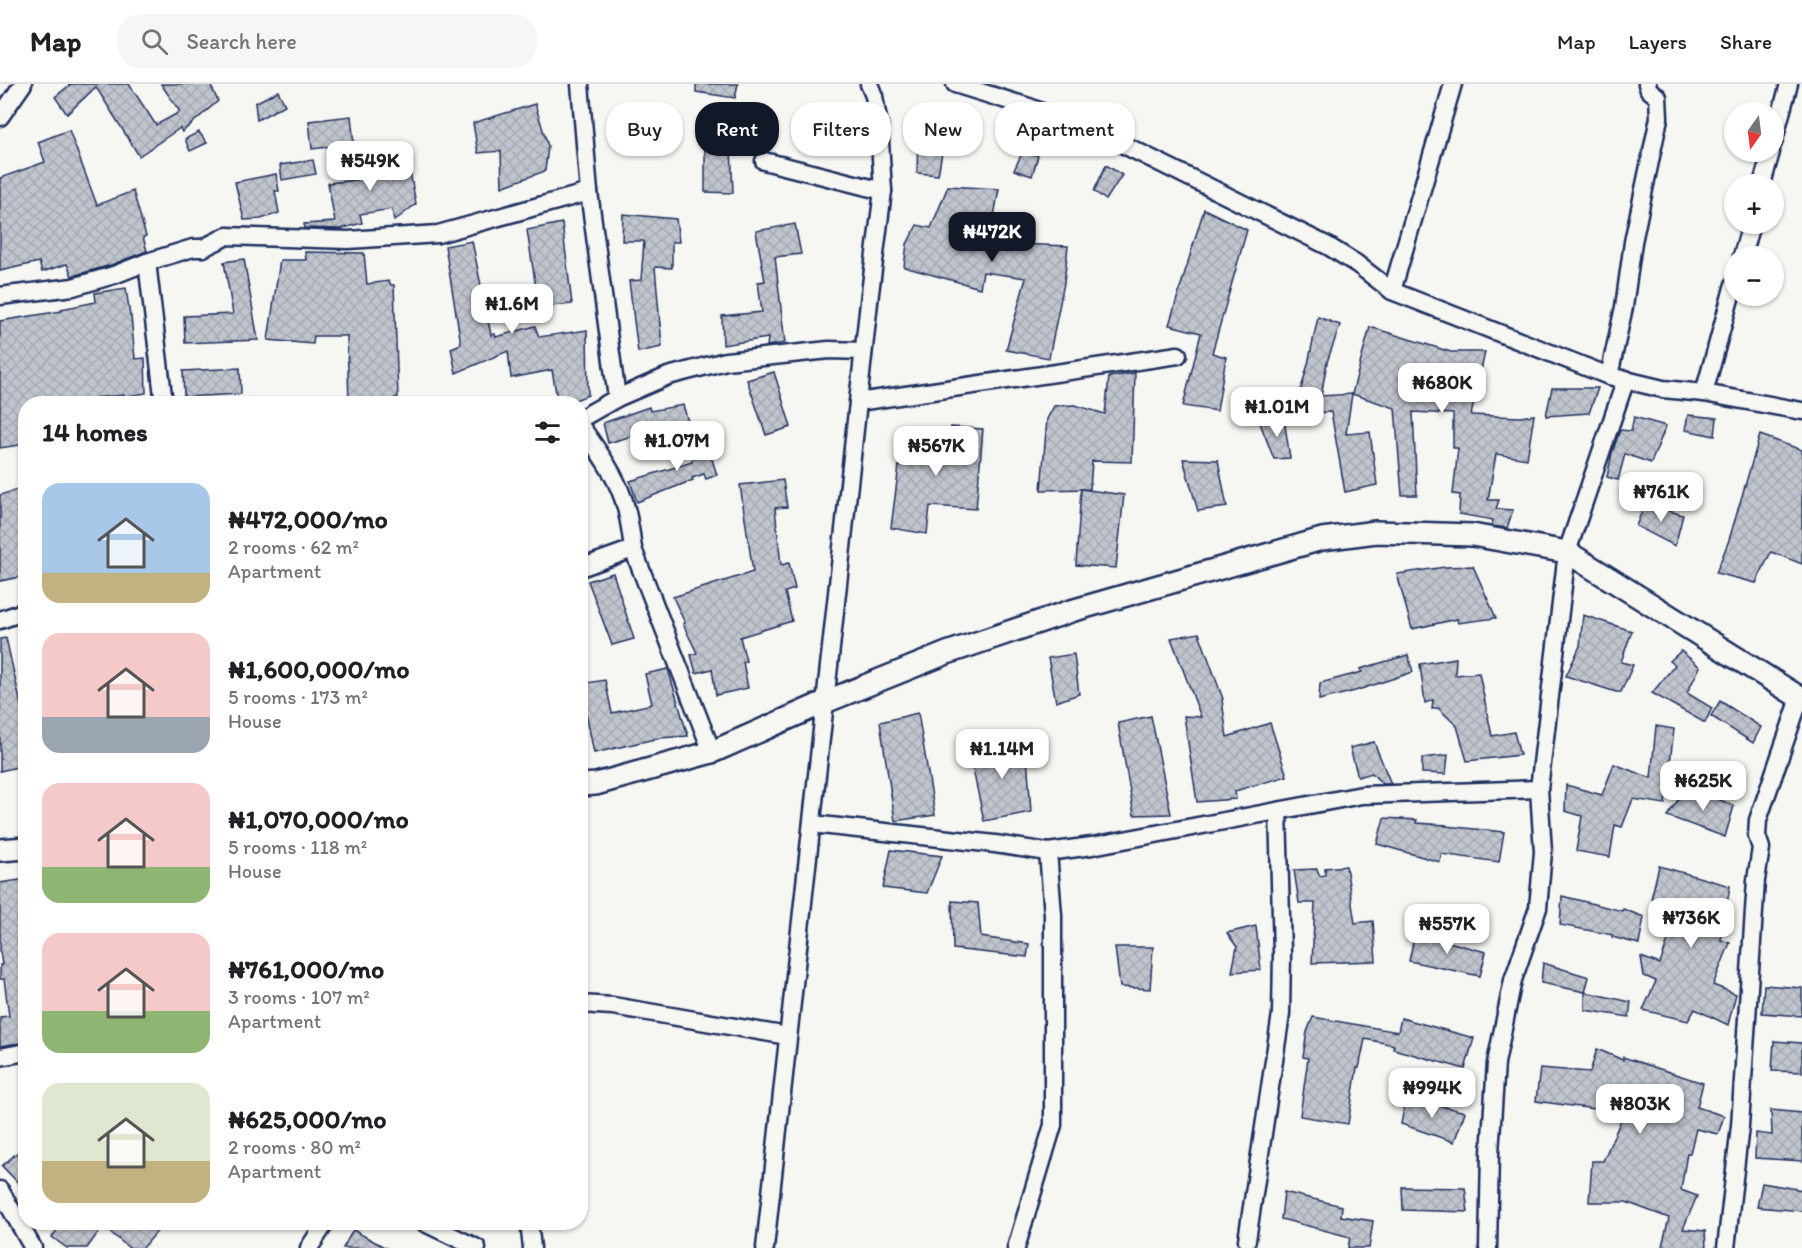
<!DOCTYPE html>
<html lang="en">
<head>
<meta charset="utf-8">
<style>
  :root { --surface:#fff; --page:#f6f6f6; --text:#202124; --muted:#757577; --line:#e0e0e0; --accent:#111827 }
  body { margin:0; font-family:Itim,sans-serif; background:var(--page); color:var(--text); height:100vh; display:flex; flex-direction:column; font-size:22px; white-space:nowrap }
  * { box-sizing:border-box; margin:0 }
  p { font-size:20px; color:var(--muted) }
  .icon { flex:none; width:33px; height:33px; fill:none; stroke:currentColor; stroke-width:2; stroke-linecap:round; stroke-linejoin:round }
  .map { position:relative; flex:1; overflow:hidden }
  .panel { position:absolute; left:18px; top:312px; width:570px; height:834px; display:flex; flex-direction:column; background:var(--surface); border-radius:24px; box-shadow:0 2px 4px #0004 }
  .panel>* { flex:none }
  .banner { position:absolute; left:606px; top:18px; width:570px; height:54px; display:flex; gap:12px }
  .needle { width:39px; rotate:194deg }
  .controls { position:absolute; left:1724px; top:18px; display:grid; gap:12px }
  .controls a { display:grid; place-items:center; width:60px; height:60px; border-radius:50%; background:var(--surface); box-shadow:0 2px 4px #0004; font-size:30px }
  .price { position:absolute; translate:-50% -51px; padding:0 14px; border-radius:12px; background:#fff; color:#222; font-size:20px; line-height:39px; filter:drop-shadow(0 2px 3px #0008) }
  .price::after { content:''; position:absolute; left:50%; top:36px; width:18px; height:14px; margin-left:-9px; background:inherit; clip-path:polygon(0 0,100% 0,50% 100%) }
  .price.active { background:var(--accent); color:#fff }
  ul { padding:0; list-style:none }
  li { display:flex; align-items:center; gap:18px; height:150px; padding:0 24px }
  li span { display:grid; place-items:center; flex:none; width:168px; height:120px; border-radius:18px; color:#555 }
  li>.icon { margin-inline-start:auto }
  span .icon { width:72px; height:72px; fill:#fffc; stroke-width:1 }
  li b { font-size:26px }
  h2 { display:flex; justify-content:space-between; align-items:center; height:72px; padding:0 24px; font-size:26px }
  .tag { padding:0 21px; border-radius:24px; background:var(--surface); box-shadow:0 2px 4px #0004; font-size:21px; line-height:54px }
  .tag.active { background:var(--accent); color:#fff }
  header { display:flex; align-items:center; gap:36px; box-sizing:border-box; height:84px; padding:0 30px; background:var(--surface); border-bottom:2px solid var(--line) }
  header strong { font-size:28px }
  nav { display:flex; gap:33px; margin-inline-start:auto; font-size:21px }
  .search { width:420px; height:54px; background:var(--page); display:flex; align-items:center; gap:15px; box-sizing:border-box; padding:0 21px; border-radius:24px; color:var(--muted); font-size:22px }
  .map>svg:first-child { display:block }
  .building { fill:url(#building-cross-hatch); stroke:#1b2f5e; stroke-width:1.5 }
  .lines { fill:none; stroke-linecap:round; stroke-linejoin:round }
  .minor-casing { stroke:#1b2f5e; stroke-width:21 }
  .tertiary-casing { stroke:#1b2f5e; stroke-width:26 }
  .minor { stroke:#f6f6f2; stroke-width:16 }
  .tertiary { stroke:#f6f6f2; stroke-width:21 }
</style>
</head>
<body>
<header>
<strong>Map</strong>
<div class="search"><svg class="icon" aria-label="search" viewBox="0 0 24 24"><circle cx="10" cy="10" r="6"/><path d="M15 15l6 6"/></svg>Search here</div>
<nav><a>Map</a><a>Layers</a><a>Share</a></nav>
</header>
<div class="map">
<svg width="1802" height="1164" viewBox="0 0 1802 1164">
  <defs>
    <pattern id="building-cross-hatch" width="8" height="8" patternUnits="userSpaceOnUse" patternTransform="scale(1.5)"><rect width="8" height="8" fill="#c0c4cd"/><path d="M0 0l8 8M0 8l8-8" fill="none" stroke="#a4a9b2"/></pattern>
  </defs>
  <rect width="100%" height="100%" fill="#f6f6f2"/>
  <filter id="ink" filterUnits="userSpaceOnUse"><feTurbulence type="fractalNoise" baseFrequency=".0167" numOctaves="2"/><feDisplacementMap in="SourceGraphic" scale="12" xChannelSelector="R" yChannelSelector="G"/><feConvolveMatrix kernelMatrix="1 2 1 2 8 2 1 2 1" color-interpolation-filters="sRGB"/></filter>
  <g filter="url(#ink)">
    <g class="building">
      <path d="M71 0H129L156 41 180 28 161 0H210L218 17 182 48 180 44 139 72 96 3 67 30 55 13Z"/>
      <path d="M696 0H738L735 14 696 8Z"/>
      <path d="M278 7 285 21 257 36 255 19Z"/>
      <path d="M535 20 548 62 545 87 502 103 501 67 478 69 473 39Z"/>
      <path d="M351 32 354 60 312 65 309 37Z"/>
      <path d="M69 46 97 121 133 107 146 152 143 153 147 167 111 181 72 192 67 180 42 188 39 178 0 187V94L45 78 38 58Z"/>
      <path d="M199 48 207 59 190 67 185 55Z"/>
      <path d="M918 51 945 52 938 91 917 89Z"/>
      <path d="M705 63 731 64 733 109 705 108Z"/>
      <path d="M375 65 378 83 408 77 416 120 394 137 392 125 360 130 362 139 340 145 305 144 304 140 335 138 328 99 356 96 352 71Z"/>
      <path d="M1023 67 1038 72 1032 92 1014 86Z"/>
      <path d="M313 76 316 90 282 96 280 81Z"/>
      <path d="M1106 81 1122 91 1106 116 1094 107Z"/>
      <path d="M276 90 279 107H275L279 129 261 135 244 136 235 98Z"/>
      <path d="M948 102 999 105 989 159 1068 162 1064 199 1049 274 1006 266 1026 194 983 188 980 204 904 183 907 160 917 141 931 144Z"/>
      <path d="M1204 125 1247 146 1212 269 1226 273 1217 327 1183 322 1201 249 1169 241Z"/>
      <path d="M623 130 676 135 679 158H672V184L655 183 662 263 638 268 629 197 641 196 644 157H622Z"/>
      <path d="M562 139 572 220 539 223 527 146Z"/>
      <path d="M795 140 801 170 775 173 785 259 767 262 768 254 723 261 722 232 762 228 758 198 765 197 756 147Z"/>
      <path d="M472 157 491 251 495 250 496 253 535 242 539 253 587 246 588 311 565 320H558L552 286 511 294 508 267 456 289 451 264 461 260 445 162Z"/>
      <path d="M305 168 364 169 367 200 389 197 391 201H394L398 313 383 320H349L347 252H314L313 260 268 256 280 176H306Z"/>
      <path d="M244 175 258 256 185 259 184 232 233 230 224 178Z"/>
      <path d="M126 204 130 232H131L135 275 145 274 146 309 125 313 124 311 94 314 95 320H26V360L0 364V237L62 227 61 225 96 218 95 209Z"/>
      <path d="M1318 233 1340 241 1327 278 1321 312 1352 310 1346 350 1370 348 1377 401 1345 408 1331 328 1294 330 1308 280Z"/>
      <path d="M1370 243 1451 268H1485L1471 331 1520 333 1534 331 1527 375 1496 370 1488 416H1499L1496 425 1513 426 1507 444 1491 442 1493 436 1459 430 1460 411 1453 410 1458 364H1453V330L1413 328 1417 411H1402L1395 324 1352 310Z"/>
      <path d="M240 284 241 310 184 313 183 287Z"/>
      <path d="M774 288 791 343 766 351 747 296Z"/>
      <path d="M1135 289 1132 378 1092 377 1090 405 1041 406 1047 335 1054 322 1075 321 1105 330 1109 293Z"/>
      <path d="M1552 304H1598L1589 329 1546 332Z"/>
      <path d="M683 321 690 344 669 347 667 342 608 359 603 339 649 323 650 327Z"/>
      <path d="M1688 331 1717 334 1715 352 1685 346Z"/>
      <path d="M1634 333 1666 342 1651 379 1625 370 1618 396 1607 393 1612 369 1620 346 1631 347Z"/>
      <path d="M1284 335 1290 374 1274 375 1260 339Z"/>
      <path d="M951 343 983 345 976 425 930 422 927 450 891 444 903 350 949 356Z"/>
      <path d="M703 347 717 391 706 395 704 390 692 394 693 396 637 418 630 397 692 378V376L698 373 689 351Z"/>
      <path d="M1760 351 1802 366V480L1771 468 1756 499 1716 489 1729 456Z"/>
      <path d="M1183 375 1218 376 1227 423 1198 427Z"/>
      <path d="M783 396 787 423 775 424 781 481 789 479 795 505 785 508 792 537 740 553 746 577 743 578 748 604 716 611 712 585 696 589 691 571 697 569 683 540 685 539 673 513 753 488 740 401Z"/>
      <path d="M26 403V492L0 497V411Z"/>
      <path d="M1081 405 1124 411 1116 484 1076 481Z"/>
      <path d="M1645 420 1683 431 1675 462 1636 442Z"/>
      <path d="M1473 482 1496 534 1458 539 1457 535 1412 545 1397 490 1445 483Z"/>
      <path d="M613 489 634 555 612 561 588 497Z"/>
      <path d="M1583 531 1632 547 1621 578 1633 581 1621 608H1616L1566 592 1580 562Z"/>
      <path d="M1199 549 1223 615 1222 616 1227 653 1270 639 1287 692 1235 707 1236 715 1197 718 1184 632 1201 633 1171 554Z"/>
      <path d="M6 554 26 643V681L0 687V555Z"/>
      <path d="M1681 567 1700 583 1687 609 1712 624 1705 639 1652 609 1675 581 1670 577Z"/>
      <path d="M1074 570 1079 610 1056 618 1048 574Z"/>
      <path d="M1408 571 1413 588 1355 607 1319 616 1320 599 1362 588 1360 585Z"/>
      <path d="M1456 574 1455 591 1479 589 1492 652 1514 648 1520 671 1467 677 1457 642 1438 624 1432 625 1433 616 1425 619 1420 580Z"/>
      <path d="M668 585 688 652 659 654 594 669 580 600 605 596 612 629 652 620 645 590Z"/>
      <path d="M1720 617 1761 643 1753 659 1711 632Z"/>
      <path d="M918 629 935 731 895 737 880 638Z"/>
      <path d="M1151 632 1171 730 1134 731 1118 639Z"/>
      <path d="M1656 642 1674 645 1665 720 1633 715 1622 743 1615 741 1610 773 1576 767 1582 732 1565 727 1566 701 1602 711 1614 680 1651 694Z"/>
      <path d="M1026 658 1031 728 984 737 969 667Z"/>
      <path d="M1374 658 1391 700H1382L1372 689 1358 693 1350 664Z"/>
      <path d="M1448 671 1446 690 1422 689V674Z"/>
      <path d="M1688 702 1734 722 1725 753 1667 732Z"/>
      <path d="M1384 734 1417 736 1416 739 1446 741 1445 742 1504 748 1499 778 1441 770 1440 778 1377 760Z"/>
      <path d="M891 766 942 772 927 809 883 804Z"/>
      <path d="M1346 782 1355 839 1373 837 1376 877 1312 879 1315 819H1299L1294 786 1317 785 1320 792 1325 791V784Z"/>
      <path d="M1659 782 1730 802 1721 856 1730 859 1713 901 1736 910 1728 941 1695 925 1688 937 1643 926 1656 897 1644 892 1641 873 1660 880 1679 824 1651 815Z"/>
      <path d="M26 795V958L0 962V933L9 932 4 895H0V881H2L0 867V799Z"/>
      <path d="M1562 812 1622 827 1623 825 1644 833 1639 860 1612 853 1613 851 1560 841Z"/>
      <path d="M952 817 978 819 981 853 1029 860 1027 873 953 865Z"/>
      <path d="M1256 842 1261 886 1232 888 1237 863 1227 849Z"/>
      <path d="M1415 849 1486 868 1480 892 1409 877Z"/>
      <path d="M1115 863H1153L1150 905 1120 903Z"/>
      <path d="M1543 879 1589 893 1585 908 1541 899Z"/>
      <path d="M1764 901 1802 904V932L1762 929Z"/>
      <path d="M1585 908 1631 918 1629 933 1585 926Z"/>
      <path d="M1313 933 1398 948 1401 934 1474 954 1465 985 1393 965 1394 961 1365 955 1359 984H1357L1348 1040 1300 1032 1308 974 1303 973 1307 948Z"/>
      <path d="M1774 957 1802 959V988L1772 987Z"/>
      <path d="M1597 965 1623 976V973L1703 999 1697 1023 1724 1032 1718 1050 1696 1045 1690 1069H1687L1681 1106 1697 1112 1683 1145 1705 1147 1706 1164H1683L1662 1162 1669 1134 1626 1118H1589L1592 1077H1603L1624 1029 1536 1017 1540 984 1590 988Z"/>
      <path d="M1406 1013 1465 1028 1454 1058 1401 1040Z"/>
      <path d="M1771 1026 1802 1029V1077L1755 1074 1756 1049 1772 1051Z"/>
      <path d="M26 1061V1107L2 1082Z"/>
      <path d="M1762 1099 1802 1106V1127L1757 1123Z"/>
      <path d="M1402 1103 1465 1104 1468 1128 1403 1126Z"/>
      <path d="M1284 1108 1342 1122 1341 1132 1373 1137 1369 1164H1348L1350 1153 1281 1135Z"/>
      <path d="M63 1138H152L159 1145 143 1164H129L103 1142 87 1164H67L52 1153Z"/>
      <path d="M353 1146 386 1164H343Z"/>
    </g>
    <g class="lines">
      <defs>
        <g id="minor">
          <path d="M580 0 589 108 617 314"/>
          <path d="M955 0 1029 23 1122 60 1328 162 1357 180 1392 207 1609 292 1663 305 1704 309 1802 327"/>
          <path d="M0 33 23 0"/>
          <path d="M1773 59 1789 0"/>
          <path d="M764 77 883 107"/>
          <path d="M1762 100 1771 68"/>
          <path d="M1742 172 1751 140"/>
          <path d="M147 178 164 320"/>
          <path d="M1392 207 1453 0"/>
          <path d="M0 212 73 203 114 191 147 178 193 164H203L227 152 348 156 438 150 589 108"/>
          <path d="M1609 292 1624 223 1633 158 1659 34 1658 13 1649 6 1647 0"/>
          <path d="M1704 309 1734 200"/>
          <path d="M858 318 1178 271"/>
          <path d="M580 335 617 314 668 292 726 277 829 266 863 267"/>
          <path d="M580 341C596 364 614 388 623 414 629 431 631 448 633 465L712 668"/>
          <path d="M580 484 633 465"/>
          <path d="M0 536 26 527"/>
          <path d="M812 740 995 760 1048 768 1092 762 1362 711 1539 705"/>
          <path d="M580 920 613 922 788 952"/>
          <path d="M0 973 26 968"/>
          <path d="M0 1106 33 1164"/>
          <path d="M423 1138 477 1164"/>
          <path d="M529 1138 532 1164"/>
          <path d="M1247 1156 1281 930 1282 868 1278 727"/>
          <path d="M309 1164 326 1138"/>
          <path d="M765 1164 870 209 883 107 879 41 874 12 869 0"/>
          <path d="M1016 1164 1053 1041V831L1048 768"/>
          <path d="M1488 1164 1490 1069 1496 979 1513 896 1538 824 1543 768 1539 705 1567 468 1626 295"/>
          <path d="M1726 1164 1740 1042 1756 796 1761 764 1757 752 1758 736 1800 614"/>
        </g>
        <g id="tertiary">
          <path d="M580 701 596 700 712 668 825 618 947 569 1071 527 1322 455 1376 448 1472 451 1567 468 1802 615"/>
          <path d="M0 766 26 764"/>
        </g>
      </defs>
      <use href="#minor" class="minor-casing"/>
      <use href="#tertiary" class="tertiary-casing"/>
      <use href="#minor" class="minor"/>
      <use href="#tertiary" class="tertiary"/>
    </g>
  </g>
</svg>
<div class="controls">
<a><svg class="needle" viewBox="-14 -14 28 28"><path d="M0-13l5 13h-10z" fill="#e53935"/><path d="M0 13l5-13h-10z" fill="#757577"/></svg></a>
<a>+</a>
<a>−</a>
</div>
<b class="price" style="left:370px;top:108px">₦549K</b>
<b class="price active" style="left:992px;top:179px">₦472K</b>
<b class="price" style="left:512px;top:251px">₦1.6M</b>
<b class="price" style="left:1442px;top:330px">₦680K</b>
<b class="price" style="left:1277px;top:354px">₦1.01M</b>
<b class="price" style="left:677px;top:388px">₦1.07M</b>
<b class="price" style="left:936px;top:393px">₦567K</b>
<b class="price" style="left:1661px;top:439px">₦761K</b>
<b class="price" style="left:1002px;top:696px">₦1.14M</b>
<b class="price" style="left:1703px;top:728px">₦625K</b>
<b class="price" style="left:1691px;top:865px">₦736K</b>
<b class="price" style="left:1447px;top:871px">₦557K</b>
<b class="price" style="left:1432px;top:1035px">₦994K</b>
<b class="price" style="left:1640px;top:1051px">₦803K</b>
<div class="banner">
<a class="tag">Buy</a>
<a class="tag active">Rent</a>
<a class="tag">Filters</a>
<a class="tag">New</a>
<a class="tag">Apartment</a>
</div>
<section class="panel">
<h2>14 homes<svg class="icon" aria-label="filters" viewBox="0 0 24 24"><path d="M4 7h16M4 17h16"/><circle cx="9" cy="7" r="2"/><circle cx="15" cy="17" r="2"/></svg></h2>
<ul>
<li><span style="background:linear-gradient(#a9c7e8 75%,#c2b280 0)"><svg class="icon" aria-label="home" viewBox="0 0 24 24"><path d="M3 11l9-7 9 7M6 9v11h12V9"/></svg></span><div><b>₦472,000/mo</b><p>2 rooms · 62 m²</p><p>Apartment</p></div></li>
<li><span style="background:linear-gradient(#f6c9c9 70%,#9aa5b1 0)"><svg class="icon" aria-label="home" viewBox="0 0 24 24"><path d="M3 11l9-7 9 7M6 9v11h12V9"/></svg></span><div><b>₦1,600,000/mo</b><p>5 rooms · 173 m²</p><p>House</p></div></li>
<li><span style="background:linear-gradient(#f6c9c9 70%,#8fb573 0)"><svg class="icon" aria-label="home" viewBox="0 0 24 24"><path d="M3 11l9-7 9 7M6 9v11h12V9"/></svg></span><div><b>₦1,070,000/mo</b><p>5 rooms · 118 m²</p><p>House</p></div></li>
<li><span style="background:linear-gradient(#f6c9c9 65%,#8fb573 0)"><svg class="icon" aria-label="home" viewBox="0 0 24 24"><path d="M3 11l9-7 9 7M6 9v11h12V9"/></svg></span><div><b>₦761,000/mo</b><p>3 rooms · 107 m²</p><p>Apartment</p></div></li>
<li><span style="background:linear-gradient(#dfe7d0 65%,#c2b280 0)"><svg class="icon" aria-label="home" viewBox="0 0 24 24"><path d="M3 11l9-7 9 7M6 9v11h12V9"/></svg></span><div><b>₦625,000/mo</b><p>2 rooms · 80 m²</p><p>Apartment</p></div></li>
</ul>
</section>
</div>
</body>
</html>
